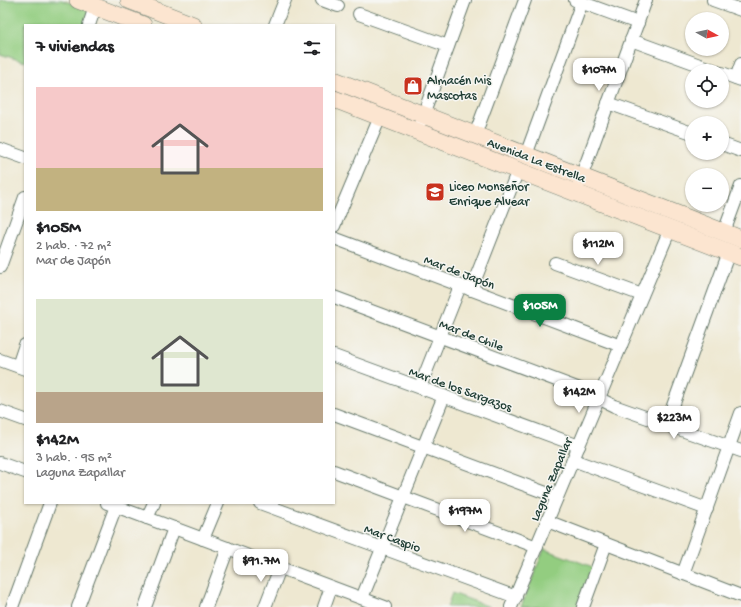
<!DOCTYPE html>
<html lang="es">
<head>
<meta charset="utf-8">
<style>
  :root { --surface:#fff; --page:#f2f2f2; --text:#202124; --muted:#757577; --accent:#0b8043 }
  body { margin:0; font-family:"Gochi Hand",sans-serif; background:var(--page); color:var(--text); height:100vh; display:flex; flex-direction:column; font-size:15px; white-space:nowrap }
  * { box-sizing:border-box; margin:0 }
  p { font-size:13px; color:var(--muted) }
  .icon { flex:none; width:22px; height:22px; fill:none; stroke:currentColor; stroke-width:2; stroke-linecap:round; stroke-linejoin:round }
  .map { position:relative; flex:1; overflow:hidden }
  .drawer { position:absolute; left:24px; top:24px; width:311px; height:480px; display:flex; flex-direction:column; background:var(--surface); border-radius:0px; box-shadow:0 1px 3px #0004 }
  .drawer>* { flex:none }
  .needle { width:26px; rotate:98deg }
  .fabs { position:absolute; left:685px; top:12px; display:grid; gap:8px }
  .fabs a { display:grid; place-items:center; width:44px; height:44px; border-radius:50%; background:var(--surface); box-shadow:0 1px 3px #0004; font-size:20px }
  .price { position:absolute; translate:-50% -34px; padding:0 9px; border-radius:8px; background:#fff; color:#222; font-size:13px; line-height:26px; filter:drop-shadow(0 1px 2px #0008) }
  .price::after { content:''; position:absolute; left:50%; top:24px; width:12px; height:9px; margin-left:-6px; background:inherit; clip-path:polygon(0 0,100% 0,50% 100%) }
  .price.current { background:var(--accent); color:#fff }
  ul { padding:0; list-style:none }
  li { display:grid; align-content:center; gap:8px; height:212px; padding:0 12px }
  li span { display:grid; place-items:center; height:124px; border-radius:0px; color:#555 }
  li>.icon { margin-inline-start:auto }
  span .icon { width:72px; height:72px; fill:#fffc; stroke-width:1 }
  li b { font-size:17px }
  h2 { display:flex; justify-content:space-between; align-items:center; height:48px; padding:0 12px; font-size:17px }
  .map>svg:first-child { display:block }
  .green { fill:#93cd80; stroke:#59855a }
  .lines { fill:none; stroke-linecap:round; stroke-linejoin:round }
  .minor-casing { stroke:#67796b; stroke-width:14 }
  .secondary-casing { stroke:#67796b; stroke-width:18 }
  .minor { stroke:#fff; stroke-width:12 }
  .secondary { stroke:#fce5d0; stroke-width:17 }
  .labels { text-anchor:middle; stroke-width:3; stroke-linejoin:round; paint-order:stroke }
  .poi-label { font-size:13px; fill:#1f3d34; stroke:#f6f6f2; text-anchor:start }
  .street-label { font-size:13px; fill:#1f3d34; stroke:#f6f6f2 }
</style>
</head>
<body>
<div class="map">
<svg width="741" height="607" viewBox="0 0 741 607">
  <rect width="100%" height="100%" fill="#f6f6f2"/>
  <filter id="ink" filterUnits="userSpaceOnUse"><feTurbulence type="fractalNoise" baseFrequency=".025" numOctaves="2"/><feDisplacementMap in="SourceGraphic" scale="8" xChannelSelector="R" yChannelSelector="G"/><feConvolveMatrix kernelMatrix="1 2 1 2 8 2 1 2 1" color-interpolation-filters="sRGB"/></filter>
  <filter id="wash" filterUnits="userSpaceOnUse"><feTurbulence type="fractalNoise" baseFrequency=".012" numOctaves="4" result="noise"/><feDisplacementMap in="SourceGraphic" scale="16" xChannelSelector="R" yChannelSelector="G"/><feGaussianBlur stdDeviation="0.9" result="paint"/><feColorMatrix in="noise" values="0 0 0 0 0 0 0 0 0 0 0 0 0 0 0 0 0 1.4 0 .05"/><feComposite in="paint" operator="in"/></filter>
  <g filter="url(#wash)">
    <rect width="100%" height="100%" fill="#eee8d1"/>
    <g class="green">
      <path d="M0 0H62L90 10 84 25H25V62L0 54Z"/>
      <path d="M544 549 593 567 578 607H521Z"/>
      <path d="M452 593 490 607H447Z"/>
    </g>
  </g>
  <g filter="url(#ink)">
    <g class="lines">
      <defs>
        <g id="minor">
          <path d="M322 0 338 6"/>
          <path d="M575 0 638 23"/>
          <path d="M713 0 741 10"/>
          <path d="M359 14 448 46"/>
          <path d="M89 25 95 7"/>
          <path d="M275 25 285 0"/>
          <path d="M631 40 716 71"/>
          <path d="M722 73 741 80"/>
          <path d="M736 78 741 64"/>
          <path d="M608 103 692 133"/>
          <path d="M421 121 465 0"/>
          <path d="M475 135 525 0"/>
          <path d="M722 144 741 151"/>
          <path d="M0 149 25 158"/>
          <path d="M526 155 582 2"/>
          <path d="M579 183 646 0"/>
          <path d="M334 226 380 117"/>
          <path d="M724 232 741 186"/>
          <path d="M334 238 621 346"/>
          <path d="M555 263 642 295"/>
          <path d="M0 267 25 197"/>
          <path d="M471 290 518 170"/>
          <path d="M334 297 580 389 614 406 741 451"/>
          <path d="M334 356 579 446"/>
          <path d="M0 360 25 369"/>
          <path d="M18 366 25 345"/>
          <path d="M420 387 460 286"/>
          <path d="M0 411 25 420"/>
          <path d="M334 414 557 497"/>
          <path d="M666 425 729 252"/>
          <path d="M573 460 707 509"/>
          <path d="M0 463 25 472"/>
          <path d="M334 471 537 547"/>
          <path d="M107 503 385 607"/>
          <path d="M260 503 516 597"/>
          <path d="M147 518 154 503"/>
          <path d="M547 521 741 596"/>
          <path d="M203 539 218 503"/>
          <path d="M683 574 741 413"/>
          <path d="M362 598 444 396"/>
          <path d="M12 607 50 503"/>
          <path d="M78 607 116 506"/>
          <path d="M145 607 174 528"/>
          <path d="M206 607 228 548"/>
          <path d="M265 607 280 568"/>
          <path d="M324 607 331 587"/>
          <path d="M511 607 670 229"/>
          <path d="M583 607 606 544"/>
        </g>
        <g id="secondary">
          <path d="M78 0 143 25"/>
          <path d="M129 0 193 25"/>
          <path d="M334 80 741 239"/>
          <path d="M334 99 741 257"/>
        </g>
      </defs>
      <use href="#minor" class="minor-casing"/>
      <use href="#secondary" class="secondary-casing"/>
      <use href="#minor" class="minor"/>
      <use href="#secondary" class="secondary"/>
    </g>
  </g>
  <defs>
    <symbol id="shop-square" viewBox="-11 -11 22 22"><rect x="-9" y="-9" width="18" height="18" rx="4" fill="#c8321e" stroke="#f6f6f2"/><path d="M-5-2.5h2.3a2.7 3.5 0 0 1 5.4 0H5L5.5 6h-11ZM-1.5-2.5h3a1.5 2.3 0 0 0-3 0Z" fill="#fff"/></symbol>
    <symbol id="school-square" viewBox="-11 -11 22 22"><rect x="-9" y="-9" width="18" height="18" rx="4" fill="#c8321e" stroke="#f6f6f2"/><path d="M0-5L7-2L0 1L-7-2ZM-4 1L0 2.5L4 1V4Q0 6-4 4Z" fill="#fff"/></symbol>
  </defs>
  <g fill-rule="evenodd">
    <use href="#shop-square" x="402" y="75" width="22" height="22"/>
    <use href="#school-square" x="424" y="181" width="22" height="22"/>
  </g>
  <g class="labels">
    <g class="poi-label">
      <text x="427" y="84">Almacén Mis<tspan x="427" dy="15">Mascotas</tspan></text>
      <text x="449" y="190">Liceo Monseñor<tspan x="449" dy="15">Enrique Alvear</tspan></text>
    </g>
    <g class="street-label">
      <text transform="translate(537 159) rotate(21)" y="5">Avenida La Estrella</text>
      <text transform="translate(460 271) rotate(21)" y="5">Mar de Japón</text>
      <text transform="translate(472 334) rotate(21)" y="5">Mar de Chile</text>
      <text transform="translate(461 388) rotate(20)" y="5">Mar de los Sargazos</text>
      <text transform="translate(550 479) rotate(-67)" y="5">Laguna Zapallar</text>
      <text transform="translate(393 537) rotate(20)" y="5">Mar Caspio</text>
    </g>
  </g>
</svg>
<div class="fabs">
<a><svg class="needle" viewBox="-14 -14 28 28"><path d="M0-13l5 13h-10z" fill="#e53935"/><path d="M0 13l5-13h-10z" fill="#757577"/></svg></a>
<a><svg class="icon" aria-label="locate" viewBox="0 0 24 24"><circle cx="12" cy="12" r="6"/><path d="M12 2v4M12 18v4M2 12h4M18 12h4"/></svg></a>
<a>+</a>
<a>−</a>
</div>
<b class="price" style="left:599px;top:92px">$107M</b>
<b class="price" style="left:598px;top:266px">$112M</b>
<b class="price current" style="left:540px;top:328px">$105M</b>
<b class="price" style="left:579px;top:414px">$142M</b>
<b class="price" style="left:674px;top:440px">$223M</b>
<b class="price" style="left:465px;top:533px">$197M</b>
<b class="price" style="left:261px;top:583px">$91.7M</b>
<section class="drawer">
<h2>7 viviendas<svg class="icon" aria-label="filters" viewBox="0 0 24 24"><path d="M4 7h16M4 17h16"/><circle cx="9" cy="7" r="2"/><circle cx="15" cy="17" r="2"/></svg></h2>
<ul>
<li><span style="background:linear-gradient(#f6c9c9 65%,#c2b280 0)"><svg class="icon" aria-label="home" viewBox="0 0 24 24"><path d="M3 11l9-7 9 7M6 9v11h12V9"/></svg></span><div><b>$105M</b><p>2 hab. · 72 m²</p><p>Mar de Japón</p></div></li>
<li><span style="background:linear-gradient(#dfe7d0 75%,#b9a48a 0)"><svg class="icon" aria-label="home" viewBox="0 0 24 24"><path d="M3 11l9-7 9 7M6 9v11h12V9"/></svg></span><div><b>$142M</b><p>3 hab. · 95 m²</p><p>Laguna Zapallar</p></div></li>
</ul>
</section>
</div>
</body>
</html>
